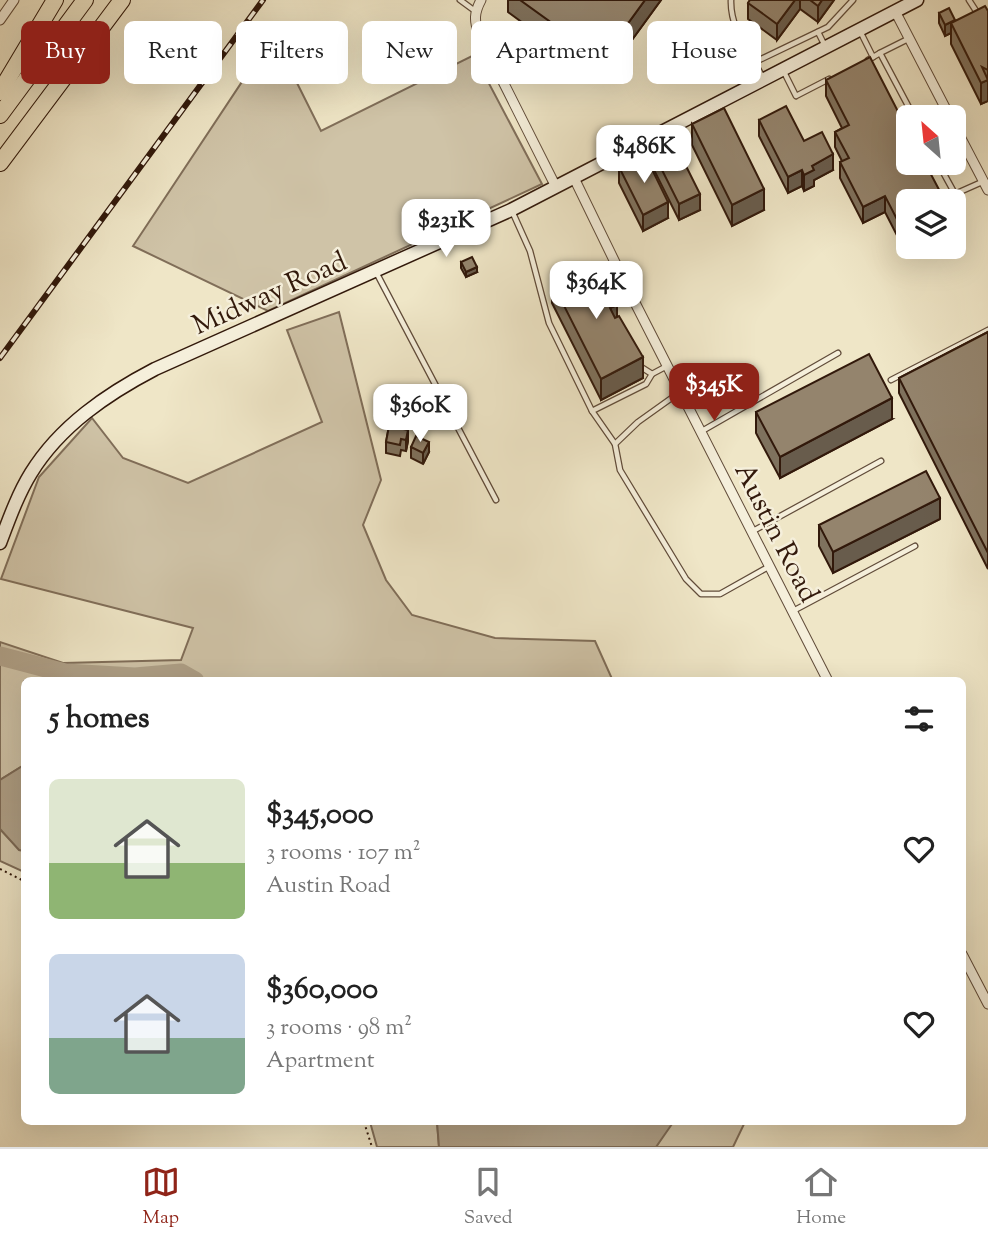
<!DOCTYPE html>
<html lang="en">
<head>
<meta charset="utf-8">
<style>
  :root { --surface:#fff; --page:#f2f2f2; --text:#222; --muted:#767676; --line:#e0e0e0; --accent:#8f2418 }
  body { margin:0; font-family:"Sorts Mill Goudy",serif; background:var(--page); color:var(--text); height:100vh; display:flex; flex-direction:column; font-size:26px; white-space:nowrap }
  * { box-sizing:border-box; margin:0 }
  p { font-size:23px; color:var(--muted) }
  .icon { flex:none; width:38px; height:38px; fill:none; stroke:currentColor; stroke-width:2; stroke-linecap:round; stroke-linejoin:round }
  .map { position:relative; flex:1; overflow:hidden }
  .drawer { position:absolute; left:21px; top:677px; width:945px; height:448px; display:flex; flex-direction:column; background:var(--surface); border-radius:10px; box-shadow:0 7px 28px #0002 }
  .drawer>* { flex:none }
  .banner { position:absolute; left:21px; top:21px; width:947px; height:63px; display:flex; gap:14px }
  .needle { width:46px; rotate:333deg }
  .buttons { position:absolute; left:896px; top:105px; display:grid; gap:14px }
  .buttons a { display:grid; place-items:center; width:70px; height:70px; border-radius:10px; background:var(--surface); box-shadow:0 7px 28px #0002; font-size:35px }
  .price { position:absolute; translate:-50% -60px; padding:0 16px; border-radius:14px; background:#fff; color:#222; font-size:23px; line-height:46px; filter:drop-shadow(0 2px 4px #0008) }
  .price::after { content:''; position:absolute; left:50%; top:42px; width:21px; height:16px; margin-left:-10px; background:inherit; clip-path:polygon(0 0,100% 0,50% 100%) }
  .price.selected { background:var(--accent); color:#fff }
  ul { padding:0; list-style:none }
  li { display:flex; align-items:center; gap:21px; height:175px; padding:0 28px }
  li span { display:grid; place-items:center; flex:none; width:196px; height:140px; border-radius:10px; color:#555 }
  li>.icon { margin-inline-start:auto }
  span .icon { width:84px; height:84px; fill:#fffc; stroke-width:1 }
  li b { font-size:30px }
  h2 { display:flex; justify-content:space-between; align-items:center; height:84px; padding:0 28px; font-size:30px }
  .chip { padding:0 24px; border-radius:10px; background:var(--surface); box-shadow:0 7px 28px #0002; font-size:24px; line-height:63px }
  .chip.selected { background:var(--accent); color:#fff }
  .tabs { display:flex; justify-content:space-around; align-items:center; height:98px; border-top:2px solid var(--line); background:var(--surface); font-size:19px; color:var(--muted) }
  .tabs a { display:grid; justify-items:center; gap:4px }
  .tabs .selected { color:var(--accent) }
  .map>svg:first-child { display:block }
  .green { fill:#cfc3a7; stroke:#806e59; stroke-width:2 }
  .water { fill:#afa087; stroke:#7d6a55; stroke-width:2 }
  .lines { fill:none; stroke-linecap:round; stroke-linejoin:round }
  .river { stroke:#afa087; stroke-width:19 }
  .service-casing { stroke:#614c3a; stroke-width:7 }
  .minor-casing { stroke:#614c3a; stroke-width:11 }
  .secondary-casing { stroke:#32190b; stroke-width:15 }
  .motorway-casing { stroke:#32190b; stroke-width:18 }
  .path { stroke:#32190b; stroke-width:2; stroke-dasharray:2 3.5; stroke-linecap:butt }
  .service { stroke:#f5efdb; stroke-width:4.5 }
  .minor { stroke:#f5efdb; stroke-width:9 }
  .secondary { stroke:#f5efdb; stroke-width:12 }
  .motorway { stroke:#efe6c7; stroke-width:16 }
  .rail-casing { stroke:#32190b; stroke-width:6 }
  .rail { stroke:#f5efdb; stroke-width:3.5; stroke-dasharray:10; stroke-linecap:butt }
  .wall { fill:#7f725e; stroke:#32190b; stroke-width:2 }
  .shaded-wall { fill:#685c4c; stroke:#32190b; stroke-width:2 }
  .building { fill:#94846d; stroke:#32190b; stroke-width:2 }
  .labels { text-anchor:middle; stroke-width:5; stroke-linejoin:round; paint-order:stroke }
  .street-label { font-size:28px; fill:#32190b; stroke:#f5efdb }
</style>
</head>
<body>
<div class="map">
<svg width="988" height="1147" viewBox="0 0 988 1147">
  <rect width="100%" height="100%" fill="#efe6c7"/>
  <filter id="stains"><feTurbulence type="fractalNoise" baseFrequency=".00286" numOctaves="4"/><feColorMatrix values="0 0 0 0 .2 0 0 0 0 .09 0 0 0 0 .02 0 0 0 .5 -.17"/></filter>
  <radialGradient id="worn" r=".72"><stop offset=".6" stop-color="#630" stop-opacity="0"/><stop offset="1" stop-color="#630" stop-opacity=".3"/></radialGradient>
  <g class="green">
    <path d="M273 35 321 131 474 55 542 184 268 311 133 246Z"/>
    <path d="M339 312 381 480 363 525 386 580 412 615 495 638 595 641 613 681H24V765L0 780V642L63 663 181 660 193 628 1 579 39 477 92 418 123 458 188 483 322 422 287 330Z"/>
    <path d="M0 829 19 849 24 851V872L0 861Z"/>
    <path d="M370 1122H437L439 1147H377Z"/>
    <path d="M671 1122H745L733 1147H656Z"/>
  </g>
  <g class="water">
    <path d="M24 765V851L19 850 0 829V780Z"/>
    <path d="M437 1122H671L672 1124 656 1147H439Z"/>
  </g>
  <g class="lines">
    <path class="river" d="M0 656 65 673 135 677 181 673 195 681"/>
    <defs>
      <g id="service">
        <path d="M460 0 475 11"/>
        <path d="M731 0C730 30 750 52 763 78"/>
        <path d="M969 0 978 14"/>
        <path d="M818 32 825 46"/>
        <path d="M861 33 873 57"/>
        <path d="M880 53 908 39"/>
        <path d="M868 60 880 53 914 117"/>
        <path d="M755 62 828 27 853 0"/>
        <path d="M784 72 796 96 829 79"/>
        <path d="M938 163 955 194 982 182"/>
        <path d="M512 211 530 251 549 323 592 411 615 444"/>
        <path d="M376 272 496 500"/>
        <path d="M612 300 627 289"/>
        <path d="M641 367 652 374"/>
        <path d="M891 380 988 330"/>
        <path d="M680 392 638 422 615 444 620 470 686 579 701 594H720L770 566"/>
        <path d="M592 411 646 384 652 374 667 366"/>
        <path d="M702 431 838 353"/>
        <path d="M753 531 881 461"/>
        <path d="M793 611 915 546"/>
      </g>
      <g id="minor">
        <path d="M481 0C474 13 474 21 479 34L556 187"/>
        <path d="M895 11 950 117"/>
        <path d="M0 20 14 0"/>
        <path d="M954 125 988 190"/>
        <path d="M574 178 628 289 828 681"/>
        <path d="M962 954 988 1004"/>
      </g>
      <path id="secondary" d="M0 543C9 519 18 494 31 473 60 426 107 394 155 369L511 210 917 0"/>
      <g id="motorway">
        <path d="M0 92 55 0"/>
        <path d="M0 115 85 0"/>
        <path d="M0 163 122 0"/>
      </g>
    </defs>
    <use href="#service" class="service-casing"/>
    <use href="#minor" class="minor-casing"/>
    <use href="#secondary" class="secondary-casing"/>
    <use href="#motorway" class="motorway-casing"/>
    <g class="path">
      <path d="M0 869 24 881"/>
      <path d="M364 1122 372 1147"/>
    </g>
    <use href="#service" class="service"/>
    <use href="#minor" class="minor"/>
    <use href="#secondary" class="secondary"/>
    <use href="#motorway" class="motorway"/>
    <defs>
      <path id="rail" d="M0 358 263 0"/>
    </defs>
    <use href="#rail" class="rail-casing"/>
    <use href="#rail" class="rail"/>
  </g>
  <g class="wall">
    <path d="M508 0H661L602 81 508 12Z"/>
    <path d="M750 0H834L818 22 800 9 777 40 748 19V3Z"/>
    <path d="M988 11V101L981 104 951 44V33L945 36 939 23V13L955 21Z"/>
    <path d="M826 80 908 201V244L903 247 885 212 863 223 840 178V162L842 161 835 147V132L842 128 826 96Z"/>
    <path d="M759 120 804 141 833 170 814 180V186L804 191 802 186 788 193 759 136Z"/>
    <path d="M692 124 764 210 732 226 692 145Z"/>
    <path d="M652 150 700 210 679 220 652 166Z"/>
    <path d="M619 167 668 218 643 231 619 183Z"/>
    <path d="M461 262 477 272 466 277 461 268Z"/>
    <path d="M556 273 567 274 605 297 617 318 643 378 601 400 552 303V282L556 280Z"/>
    <path d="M988 332V569L899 393V378Z"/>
    <path d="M756 412 892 419 780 478 756 433Z"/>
    <path d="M389 426 408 441 406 451 401 450 400 456 386 453V442Z"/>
    <path d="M411 447 429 452 423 464 411 458Z"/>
    <path d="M940 519 833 573 819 546V525Z"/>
  </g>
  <g class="shaded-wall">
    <path d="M645 0H661L602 81V59Z"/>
    <path d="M795 0H800V9L777 40V24Z"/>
    <path d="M822 0H834L818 22V6Z"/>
    <path d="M955 20 951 23V33L945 36V25Z"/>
    <path d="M988 80V101L981 104V83Z"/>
    <path d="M833 154V170L814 180V186L804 191V175L812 166Z"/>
    <path d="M802 170V186L788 193V177Z"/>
    <path d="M764 189V210L732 226V205Z"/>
    <path d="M700 194V210L679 220V204Z"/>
    <path d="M885 196V212L863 223V207Z"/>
    <path d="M668 202V218L643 231V215Z"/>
    <path d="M908 229V244L903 247V231Z"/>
    <path d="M477 267V272L466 277V272Z"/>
    <path d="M617 305V326L610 308Z"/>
    <path d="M643 357V378L601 400V379Z"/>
    <path d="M892 398V419L780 478V457Z"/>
    <path d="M408 430V441L406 451V440Z"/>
    <path d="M429 442V452L423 464V453Z"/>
    <path d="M940 498V519L833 573V552Z"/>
  </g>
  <g class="building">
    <path d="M520 0H645L602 59Z"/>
    <path d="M750 0H795L777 24 748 3Z"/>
    <path d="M810 0H822L818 6Z"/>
    <path d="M985 6 988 11V70L982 67 988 80 981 83 951 23Z"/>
    <path d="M949 8 955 20 945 25 939 13Z"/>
    <path d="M870 57 908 131V163H925L945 201H908V229L903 231 885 196 863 207 840 162 849 158 835 132 849 125 826 80Z"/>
    <path d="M786 106 804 141 822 132 833 154 812 166 814 170 804 175 802 170 788 177 759 120Z"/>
    <path d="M724 108 764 189 732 205 692 124Z"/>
    <path d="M673 140 700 194 679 204 652 150Z"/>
    <path d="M645 155 668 202 643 215 619 167Z"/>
    <path d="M472 257 477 267 466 272 461 262Z"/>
    <path d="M588 264 605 297 611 294 617 305 610 308 615 318 619 316 643 357 601 379 552 282 558 279 556 273 564 269 567 274Z"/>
    <path d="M988 332V553L899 378Z"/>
    <path d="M869 354 892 398 780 457 756 412Z"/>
    <path d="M389 426 408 430 406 440 401 439 400 445 386 442Z"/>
    <path d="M416 436 429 442 423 453 411 447Z"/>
    <path d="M926 471 940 498 833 552 819 525Z"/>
  </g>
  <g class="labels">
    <g class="street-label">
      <text transform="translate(269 292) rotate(-24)" y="10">Midway Road</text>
      <text transform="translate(778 532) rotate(63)" y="10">Austin Road</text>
    </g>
  </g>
  <rect width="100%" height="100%" filter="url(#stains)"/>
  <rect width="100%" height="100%" fill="url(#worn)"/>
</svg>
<div class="buttons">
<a><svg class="needle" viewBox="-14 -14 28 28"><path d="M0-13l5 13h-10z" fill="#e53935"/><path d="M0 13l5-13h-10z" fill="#767676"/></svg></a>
<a><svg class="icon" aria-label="layers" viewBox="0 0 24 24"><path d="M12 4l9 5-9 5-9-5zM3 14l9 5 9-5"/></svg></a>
</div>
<b class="price" style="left:644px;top:185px">$486K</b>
<b class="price" style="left:446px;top:259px">$231K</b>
<b class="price" style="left:596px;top:321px">$364K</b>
<b class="price selected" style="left:714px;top:423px">$345K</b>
<b class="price" style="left:420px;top:444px">$360K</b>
<div class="banner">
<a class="chip selected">Buy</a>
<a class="chip">Rent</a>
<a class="chip">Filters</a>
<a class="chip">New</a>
<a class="chip">Apartment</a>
<a class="chip">House</a>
</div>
<section class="drawer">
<h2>5 homes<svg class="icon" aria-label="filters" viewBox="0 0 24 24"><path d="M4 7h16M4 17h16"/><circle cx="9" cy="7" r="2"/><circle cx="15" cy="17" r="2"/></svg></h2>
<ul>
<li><span style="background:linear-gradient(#dfe7d0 60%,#8fb573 0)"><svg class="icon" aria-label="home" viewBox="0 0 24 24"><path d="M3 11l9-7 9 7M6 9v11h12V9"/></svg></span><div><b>$345,000</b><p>3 rooms · 107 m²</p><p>Austin Road</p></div><svg class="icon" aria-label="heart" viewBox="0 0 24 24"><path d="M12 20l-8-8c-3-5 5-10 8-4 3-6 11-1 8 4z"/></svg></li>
<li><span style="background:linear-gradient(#c9d6e8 60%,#7fa58c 0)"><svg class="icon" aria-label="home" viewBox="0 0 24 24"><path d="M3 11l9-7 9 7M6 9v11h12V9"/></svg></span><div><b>$360,000</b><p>3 rooms · 98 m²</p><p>Apartment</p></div><svg class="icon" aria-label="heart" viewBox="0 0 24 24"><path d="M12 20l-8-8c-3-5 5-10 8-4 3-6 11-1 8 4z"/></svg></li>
</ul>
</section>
</div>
<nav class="tabs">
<a class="selected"><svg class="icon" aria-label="map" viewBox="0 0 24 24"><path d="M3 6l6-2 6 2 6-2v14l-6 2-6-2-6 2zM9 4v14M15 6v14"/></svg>Map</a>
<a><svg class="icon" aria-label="saved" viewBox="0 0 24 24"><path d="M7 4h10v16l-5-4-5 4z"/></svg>Saved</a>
<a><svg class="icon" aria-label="home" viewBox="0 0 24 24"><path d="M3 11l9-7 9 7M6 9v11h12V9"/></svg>Home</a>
</nav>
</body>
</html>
